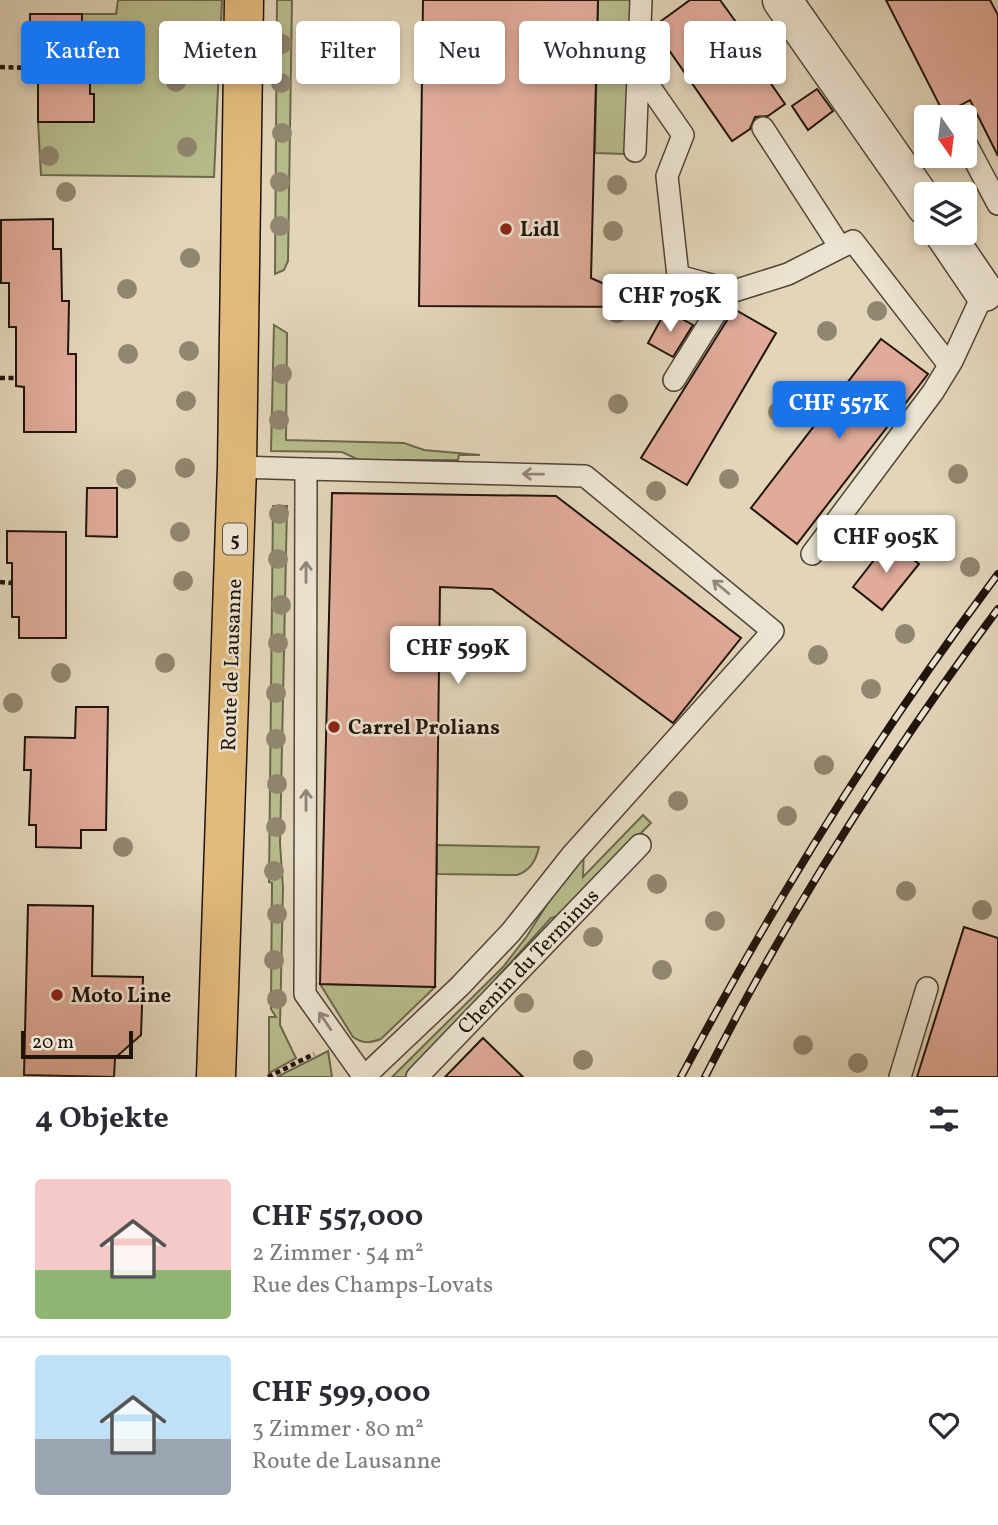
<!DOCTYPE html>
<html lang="de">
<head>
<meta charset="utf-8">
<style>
  :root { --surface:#fff; --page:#f7f7f7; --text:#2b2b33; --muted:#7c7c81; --line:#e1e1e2; --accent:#1a73e8 }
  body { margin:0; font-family:Vollkorn,serif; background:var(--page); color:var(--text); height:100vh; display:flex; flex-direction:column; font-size:26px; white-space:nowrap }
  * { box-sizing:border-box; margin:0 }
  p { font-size:23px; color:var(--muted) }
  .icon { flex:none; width:38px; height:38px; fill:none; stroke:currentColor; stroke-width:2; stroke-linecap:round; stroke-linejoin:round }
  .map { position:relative; height:1077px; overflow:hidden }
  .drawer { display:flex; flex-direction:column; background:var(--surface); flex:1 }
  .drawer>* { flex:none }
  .guide { position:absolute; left:21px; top:21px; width:957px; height:63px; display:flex; gap:14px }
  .needle { width:46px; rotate:166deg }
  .fabs { position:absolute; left:914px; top:105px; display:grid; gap:14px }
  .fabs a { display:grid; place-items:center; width:63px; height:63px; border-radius:7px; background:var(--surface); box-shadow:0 4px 10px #0003; font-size:35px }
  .scale { position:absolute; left:21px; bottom:18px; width:112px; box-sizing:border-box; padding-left:7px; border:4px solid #21140b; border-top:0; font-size:19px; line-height:24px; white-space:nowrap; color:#21140b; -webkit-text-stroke:5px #ece4d2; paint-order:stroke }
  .price { position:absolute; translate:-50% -60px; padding:0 16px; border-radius:7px; background:#fff; color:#222; font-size:23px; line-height:46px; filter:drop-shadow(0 2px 4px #0008) }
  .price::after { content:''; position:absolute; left:50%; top:42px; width:21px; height:16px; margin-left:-10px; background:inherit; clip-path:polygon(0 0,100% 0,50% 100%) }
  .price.selected { background:var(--accent); color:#fff }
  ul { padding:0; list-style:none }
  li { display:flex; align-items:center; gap:21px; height:175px; padding:0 35px }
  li+li { border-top:2px solid var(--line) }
  li span { display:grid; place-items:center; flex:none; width:196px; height:140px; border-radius:7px; color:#555 }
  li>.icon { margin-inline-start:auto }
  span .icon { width:84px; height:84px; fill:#fffc; stroke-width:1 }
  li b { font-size:30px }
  h2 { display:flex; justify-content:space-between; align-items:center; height:84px; padding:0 35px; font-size:30px }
  .chip { padding:0 24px; border-radius:7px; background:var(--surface); box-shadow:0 4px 10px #0003; font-size:24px; line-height:63px }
  .chip.selected { background:var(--accent); color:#fff }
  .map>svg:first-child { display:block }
  .green { fill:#b7bc8d; stroke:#6c684c; stroke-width:2 }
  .building { fill:#e0ab9a; stroke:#21140b; stroke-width:2 }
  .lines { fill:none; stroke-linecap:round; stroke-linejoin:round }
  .service-casing { stroke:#514437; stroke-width:24 }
  .minor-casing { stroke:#514437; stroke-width:41 }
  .primary-casing { stroke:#21140b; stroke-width:41 }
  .path { stroke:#21140b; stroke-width:4.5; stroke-dasharray:5 3.5; stroke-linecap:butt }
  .service { stroke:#ece4d2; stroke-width:21 }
  .minor { stroke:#ece4d2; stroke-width:38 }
  .primary { stroke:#e1ba7d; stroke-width:38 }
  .rail-casing { stroke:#21140b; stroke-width:8 }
  .rail { stroke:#ece4d2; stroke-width:5; stroke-dasharray:16; stroke-linecap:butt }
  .tree { fill:#91866f }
  .oneway { stroke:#918678 }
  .poi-dot { fill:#8f2418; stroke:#ece4d2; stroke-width:2.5 }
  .labels { text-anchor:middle; stroke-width:5; stroke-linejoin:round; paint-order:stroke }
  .shield { fill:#ece4d2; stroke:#5e5247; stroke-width:2 }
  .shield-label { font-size:19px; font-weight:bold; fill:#21140b }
  .poi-label { font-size:21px; font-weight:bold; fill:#21140b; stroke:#ece4d2; text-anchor:start }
  .street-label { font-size:21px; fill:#21140b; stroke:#ece4d2 }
</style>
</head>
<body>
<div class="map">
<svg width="998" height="1077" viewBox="0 0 998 1077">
  <rect width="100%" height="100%" fill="#e2d5ba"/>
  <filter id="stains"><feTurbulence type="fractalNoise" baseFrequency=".00286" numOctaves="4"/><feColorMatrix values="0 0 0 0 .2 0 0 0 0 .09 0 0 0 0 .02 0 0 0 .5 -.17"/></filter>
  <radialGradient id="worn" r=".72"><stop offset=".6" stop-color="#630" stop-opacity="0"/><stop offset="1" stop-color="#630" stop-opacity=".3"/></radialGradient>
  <g class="green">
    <path d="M118 0H222L214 177 41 175 38 122H94V95L90 94 86 66V43H82V14H116Z"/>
    <path d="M277 0H292L288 261 284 270 275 274Z"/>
    <path d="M598 0H632L625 154 595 153Z"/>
    <path d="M274 325 287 333 286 440 404 443 424 450 480 455H459L458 460H359L342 452 271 451Z"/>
    <path d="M273 506H287L280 843 283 888 280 1025 296 1058 269 1073V1017H276L271 1009 272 883 269 882Z"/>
    <path d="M643 815 651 823 559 916 551 918 407 1077H392L503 967 527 936 584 846 583 877Z"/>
    <path d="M437 845 539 847C536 861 530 871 517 875L437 874Z"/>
    <path d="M320 984 435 987 381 1039C370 1043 363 1044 353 1037Z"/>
    <path d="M328 1051 332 1077H277Z"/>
  </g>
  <g class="building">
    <path d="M423 0H598L591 278 656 307 419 306Z"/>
    <path d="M690 0H720L736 22 731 26 785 104 768 116 755 117 750 129 732 141 653 27Z"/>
    <path d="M886 0H990L998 15V156L970 100 944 114Z"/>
    <path d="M30 14H82V43H86V66H90V94H94V122H38V77H30Z"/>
    <path d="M817 89 833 111 808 130 792 106Z"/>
    <path d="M53 219V249H61L62 301H69L68 354H76V432H24V387L16 386V327H9V283H1V220Z"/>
    <path d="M734 309 776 333 687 485 641 458Z"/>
    <path d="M666 310 693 325 673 357 648 343Z"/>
    <path d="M881 339 928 374 797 544 751 508Z"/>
    <path d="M87 488H117V537L86 536Z"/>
    <path d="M332 493 556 496 741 638 673 723 492 589 440 587 435 987 320 984Z"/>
    <path d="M7 531 66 532V638H19V617H12V563H7Z"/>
    <path d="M889 541 919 564 882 610 853 587Z"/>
    <path d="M76 707H108L106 830H81V848L36 847V825H29L31 770H24L25 737 75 738Z"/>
    <path d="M28 905 93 906 92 976 143 977 141 1035 115 1058 114 1077 24 1075Z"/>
    <path d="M964 927 998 938V1077H917Z"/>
    <path d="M483 1038 523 1077H445Z"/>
  </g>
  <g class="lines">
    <defs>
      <g id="service">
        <path d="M638 70 683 135 667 176 678 276 734 291 788 274 853 241 949 365"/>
        <path d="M763 128 840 247"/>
        <path d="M964 140 998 204"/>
        <path d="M635 151 641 0"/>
        <path d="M674 380 730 290"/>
        <path d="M237 467 306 469 305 994 364 1077"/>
        <path d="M306 469 585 476 773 631 572 855 511 932 460 986 364 1077"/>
        <path d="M812 554 933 392 952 361 984 292 992 288"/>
        <path d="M417 1077 640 845"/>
        <path d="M900 1077 927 988"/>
      </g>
      <g id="minor">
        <path d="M782 0 926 206"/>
        <path d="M944 233 984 292"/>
      </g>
      <path id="primary" d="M216 1077 237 467 244 0"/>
    </defs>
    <use href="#service" class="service-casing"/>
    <use href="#minor" class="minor-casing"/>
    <use href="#primary" class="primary-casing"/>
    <g class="path">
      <path d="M0 67 30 68"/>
      <path d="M0 275H1"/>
      <path d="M0 378H16"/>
      <path d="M0 582 12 583"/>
      <path d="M268 1077 314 1054"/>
    </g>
    <use href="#service" class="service"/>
    <use href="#minor" class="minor"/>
    <use href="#primary" class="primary"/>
    <defs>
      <g id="rail">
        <path d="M681 1077C774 901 878 734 998 574"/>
        <path d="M705 1077C788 913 888 757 998 609"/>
      </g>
    </defs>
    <use href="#rail" class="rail-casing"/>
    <use href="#rail" class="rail"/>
  </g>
  <g class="tree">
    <circle cx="282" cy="44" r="10"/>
    <circle cx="176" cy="82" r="10"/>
    <circle cx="281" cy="83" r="10"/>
    <circle cx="282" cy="133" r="10"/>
    <circle cx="187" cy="147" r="10"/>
    <circle cx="49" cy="156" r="10"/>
    <circle cx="280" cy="182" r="10"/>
    <circle cx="617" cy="185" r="10"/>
    <circle cx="66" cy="192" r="10"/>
    <circle cx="280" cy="226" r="10"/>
    <circle cx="613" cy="231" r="10"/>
    <circle cx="190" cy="258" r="10"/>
    <circle cx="127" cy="289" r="10"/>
    <circle cx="877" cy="311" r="10"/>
    <circle cx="617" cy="313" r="10"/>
    <circle cx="827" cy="331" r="10"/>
    <circle cx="189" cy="351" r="10"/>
    <circle cx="128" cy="354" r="10"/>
    <circle cx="282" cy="374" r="10"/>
    <circle cx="186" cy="401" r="10"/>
    <circle cx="618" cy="404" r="10"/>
    <circle cx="778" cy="412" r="10"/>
    <circle cx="279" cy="420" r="10"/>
    <circle cx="185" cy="468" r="10"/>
    <circle cx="958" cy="474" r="10"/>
    <circle cx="126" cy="479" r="10"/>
    <circle cx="729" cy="479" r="10"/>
    <circle cx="656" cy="491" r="10"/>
    <circle cx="279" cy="514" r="10"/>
    <circle cx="180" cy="532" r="10"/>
    <circle cx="278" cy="559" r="10"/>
    <circle cx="970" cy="567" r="10"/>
    <circle cx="183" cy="581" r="10"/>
    <circle cx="281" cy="605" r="10"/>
    <circle cx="905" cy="634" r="10"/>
    <circle cx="278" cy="643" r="10"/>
    <circle cx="818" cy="655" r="10"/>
    <circle cx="165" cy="663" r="10"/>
    <circle cx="61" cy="673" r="10"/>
    <circle cx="871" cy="689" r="10"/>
    <circle cx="276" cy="693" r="10"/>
    <circle cx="13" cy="703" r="10"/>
    <circle cx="276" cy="739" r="10"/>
    <circle cx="824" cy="765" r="10"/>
    <circle cx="277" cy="784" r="10"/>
    <circle cx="678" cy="801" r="10"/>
    <circle cx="787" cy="816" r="10"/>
    <circle cx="276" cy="827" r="10"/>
    <circle cx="123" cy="847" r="10"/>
    <circle cx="274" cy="871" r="10"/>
    <circle cx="657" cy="884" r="10"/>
    <circle cx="906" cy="891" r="10"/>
    <circle cx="982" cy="910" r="10"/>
    <circle cx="277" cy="914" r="10"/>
    <circle cx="715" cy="921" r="10"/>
    <circle cx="593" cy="937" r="10"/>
    <circle cx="274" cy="960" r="10"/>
    <circle cx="662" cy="970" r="10"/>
    <circle cx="277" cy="999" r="10"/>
    <circle cx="524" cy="1003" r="10"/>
    <circle cx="803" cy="1045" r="10"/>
    <circle cx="583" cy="1060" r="10"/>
    <circle cx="858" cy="1063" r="10"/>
  </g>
  <defs><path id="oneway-shaft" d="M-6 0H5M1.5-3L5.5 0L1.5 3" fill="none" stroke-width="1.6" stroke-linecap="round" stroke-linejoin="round" transform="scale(1.75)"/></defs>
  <g class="oneway">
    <use href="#oneway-shaft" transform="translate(533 474) rotate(-179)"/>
    <use href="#oneway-shaft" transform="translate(306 572) rotate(-90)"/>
    <use href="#oneway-shaft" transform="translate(721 587) rotate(-140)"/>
    <use href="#oneway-shaft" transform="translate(306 800) rotate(-90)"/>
    <use href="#oneway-shaft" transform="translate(325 1021) rotate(-124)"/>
  </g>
  <g class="poi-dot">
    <circle cx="506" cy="229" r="7"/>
    <circle cx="334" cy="727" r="7"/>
    <circle cx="57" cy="995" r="7"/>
  </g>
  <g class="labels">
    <rect class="shield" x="223" y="523.5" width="24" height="31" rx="5"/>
    <g class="shield-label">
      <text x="235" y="546">5</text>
    </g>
    <g class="poi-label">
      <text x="520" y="236">Lidl</text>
      <text x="348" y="734">Carrel Prolians</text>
      <text x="71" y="1002">Moto Line</text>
    </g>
    <g class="street-label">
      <text transform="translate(231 665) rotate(-88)" y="7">Route de Lausanne</text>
      <text transform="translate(528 961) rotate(-46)" y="7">Chemin du Terminus</text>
    </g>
  </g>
  <rect width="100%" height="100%" filter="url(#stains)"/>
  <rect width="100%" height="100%" fill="url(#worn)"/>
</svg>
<div class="fabs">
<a><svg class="needle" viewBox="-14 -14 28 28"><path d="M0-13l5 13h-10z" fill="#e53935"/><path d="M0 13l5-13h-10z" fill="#7c7c81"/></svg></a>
<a><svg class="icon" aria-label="layers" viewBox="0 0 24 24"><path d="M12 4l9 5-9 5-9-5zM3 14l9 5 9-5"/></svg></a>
</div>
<div class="scale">20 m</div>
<b class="price" style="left:670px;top:334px">CHF 705K</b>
<b class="price selected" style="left:839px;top:441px">CHF 557K</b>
<b class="price" style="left:886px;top:575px">CHF 905K</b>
<b class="price" style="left:458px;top:686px">CHF 599K</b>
<div class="guide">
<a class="chip selected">Kaufen</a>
<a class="chip">Mieten</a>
<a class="chip">Filter</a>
<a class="chip">Neu</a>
<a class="chip">Wohnung</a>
<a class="chip">Haus</a>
</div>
</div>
<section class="drawer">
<h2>4 Objekte<svg class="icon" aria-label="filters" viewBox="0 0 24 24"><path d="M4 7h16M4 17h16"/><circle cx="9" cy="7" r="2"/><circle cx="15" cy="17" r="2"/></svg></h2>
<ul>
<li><span style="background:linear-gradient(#f6c9c9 65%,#8fb573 0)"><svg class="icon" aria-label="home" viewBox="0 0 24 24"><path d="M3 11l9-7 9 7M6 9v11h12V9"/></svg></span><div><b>CHF 557,000</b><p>2 Zimmer · 54 m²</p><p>Rue des Champs-Lovats</p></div><svg class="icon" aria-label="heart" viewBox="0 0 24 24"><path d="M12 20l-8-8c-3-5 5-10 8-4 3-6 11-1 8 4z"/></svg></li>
<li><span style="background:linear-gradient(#bfe0f5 60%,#9aa5b1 0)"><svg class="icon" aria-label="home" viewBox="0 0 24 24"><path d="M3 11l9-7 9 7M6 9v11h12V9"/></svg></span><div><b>CHF 599,000</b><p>3 Zimmer · 80 m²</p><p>Route de Lausanne</p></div><svg class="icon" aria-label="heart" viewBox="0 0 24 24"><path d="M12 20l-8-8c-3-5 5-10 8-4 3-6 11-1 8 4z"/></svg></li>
</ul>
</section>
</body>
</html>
